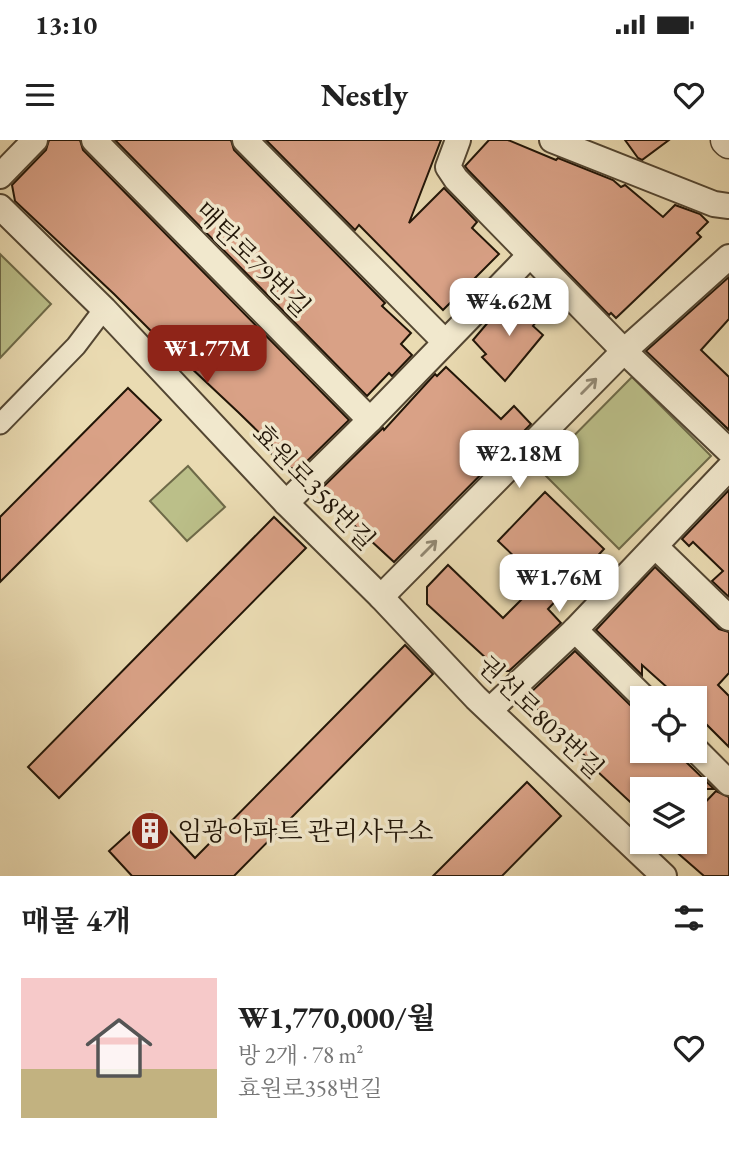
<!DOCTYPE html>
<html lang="ko">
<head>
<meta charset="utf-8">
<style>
  :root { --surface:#fff; --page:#f2f2f2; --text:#222; --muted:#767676; --line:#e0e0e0; --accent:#8f2418 }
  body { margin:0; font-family:"EB Garamond","Noto Serif KR",serif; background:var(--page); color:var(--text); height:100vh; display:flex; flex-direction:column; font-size:26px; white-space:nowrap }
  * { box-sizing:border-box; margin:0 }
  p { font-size:23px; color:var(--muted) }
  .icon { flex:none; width:38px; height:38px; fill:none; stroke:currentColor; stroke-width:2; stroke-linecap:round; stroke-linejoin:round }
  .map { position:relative; height:736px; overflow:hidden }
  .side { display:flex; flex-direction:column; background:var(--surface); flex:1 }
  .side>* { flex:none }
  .buttons { position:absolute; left:630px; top:546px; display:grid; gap:14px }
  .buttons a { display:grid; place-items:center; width:77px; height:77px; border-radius:0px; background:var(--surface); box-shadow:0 2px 5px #0004; font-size:35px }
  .price { position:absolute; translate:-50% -60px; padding:0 16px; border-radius:14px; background:#fff; color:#222; font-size:23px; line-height:46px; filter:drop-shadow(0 2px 4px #0008) }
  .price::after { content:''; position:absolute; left:50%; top:42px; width:21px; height:16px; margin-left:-10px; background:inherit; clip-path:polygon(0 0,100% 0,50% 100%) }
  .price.active { background:var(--accent); color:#fff }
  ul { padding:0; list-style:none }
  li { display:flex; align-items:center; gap:21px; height:175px; padding:0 21px }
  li+li { border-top:2px solid var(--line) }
  li span { display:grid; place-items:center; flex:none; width:196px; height:140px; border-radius:0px; color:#555 }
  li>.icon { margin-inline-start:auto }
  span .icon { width:84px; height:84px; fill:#fffc; stroke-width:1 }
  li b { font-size:30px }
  h2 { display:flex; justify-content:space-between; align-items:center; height:84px; padding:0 21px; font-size:30px }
  .status { display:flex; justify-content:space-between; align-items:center; height:49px; padding:0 35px; background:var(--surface); direction:ltr }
  .status svg { height:19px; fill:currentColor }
  header { display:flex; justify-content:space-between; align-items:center; height:91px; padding:0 21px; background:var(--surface); font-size:32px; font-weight:800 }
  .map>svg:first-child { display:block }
  .green { fill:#bbbf89; stroke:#6e6a48; stroke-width:2 }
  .building { fill:#d9a186; stroke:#211507; stroke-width:2 }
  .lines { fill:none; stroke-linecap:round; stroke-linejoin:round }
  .pedestrian-casing { stroke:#534632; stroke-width:23 }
  .minor-casing { stroke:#534632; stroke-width:28 }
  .tertiary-casing { stroke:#534632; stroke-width:35 }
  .pedestrian { stroke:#f1e8cd; stroke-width:19 }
  .minor { stroke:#f1e8cd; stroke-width:24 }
  .tertiary { stroke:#f1e8cd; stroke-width:32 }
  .oneway { stroke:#938974 }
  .labels { text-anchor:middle; stroke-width:7; stroke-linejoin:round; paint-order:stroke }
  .street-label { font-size:26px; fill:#211507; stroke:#f1e8cd }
  .poi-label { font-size:26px; fill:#211507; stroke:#f1e8cd; text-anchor:start }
</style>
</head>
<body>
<div class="status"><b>13:10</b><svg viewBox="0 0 49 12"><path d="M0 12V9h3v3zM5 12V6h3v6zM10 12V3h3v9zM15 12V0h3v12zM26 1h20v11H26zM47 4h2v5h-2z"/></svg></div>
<header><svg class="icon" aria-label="menu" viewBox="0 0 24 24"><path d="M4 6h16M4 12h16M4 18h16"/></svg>Nestly<svg class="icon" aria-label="heart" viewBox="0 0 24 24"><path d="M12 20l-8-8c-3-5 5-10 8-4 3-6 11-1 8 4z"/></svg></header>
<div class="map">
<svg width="729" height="736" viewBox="0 0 729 736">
  <rect width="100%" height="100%" fill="#eadbb2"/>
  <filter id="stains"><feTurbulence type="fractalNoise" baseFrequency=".00286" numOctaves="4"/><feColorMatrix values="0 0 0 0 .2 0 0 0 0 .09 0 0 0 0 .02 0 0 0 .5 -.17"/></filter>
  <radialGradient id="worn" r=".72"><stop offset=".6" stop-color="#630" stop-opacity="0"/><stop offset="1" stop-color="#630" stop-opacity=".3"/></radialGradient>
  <g class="green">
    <path d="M0 114 51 164 0 218Z"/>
    <path d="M632 237 711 316 619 409 540 330Z"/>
    <path d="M188 326 225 367 187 401 150 361Z"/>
  </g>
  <g class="building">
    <path d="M49 0H80L83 10 349 280 299 329 284 327 269 311 274 307 238 272 189 226 188 228 114 154 15 61 12 45 46 10Z"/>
    <path d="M115 0H231L234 10 385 163 382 166 411 193 401 204 412 215 392 236 389 233 367 256Z"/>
    <path d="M266 0H441L409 83 444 48 477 82 472 88 499 114 443 170 359 85 355 90Z"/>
    <path d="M489 0H508L556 20 558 18 613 40 621 47 625 45 663 77 675 65 700 74 708 82 697 93 701 97 616 178 611 173 609 175 468 30 465 26Z"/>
    <path d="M625 0H669L642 20 638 18Z"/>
    <path d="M729 137V179L701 210 729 237V290L646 211Z"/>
    <path d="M507 160 519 170 525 163 541 176 533 186 543 195 505 241 482 217 486 214 473 200Z"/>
    <path d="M446 227 501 279 514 266 531 284 394 422 318 352 383 288 384 290 435 234 437 236Z"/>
    <path d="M128 248 161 280 0 442V377Z"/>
    <path d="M729 350V457L712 441 723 431 693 402 689 406 682 399Z"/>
    <path d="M545 352 604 409 548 469 561 483 509 531H500L427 464V447L448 425 503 478 540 441 498 401Z"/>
    <path d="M274 377 306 408 59 658 28 627Z"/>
    <path d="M655 427 719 489 729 492V533L718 545 729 556V607L695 573V558H679L642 525V535L596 490Z"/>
    <path d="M405 505 433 534 234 736H132L109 711 152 672 195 718Z"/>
    <path d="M575 511 634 569 642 572V611H681L684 620 714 649H642V673L598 632 600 630 564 596 565 595 531 563 529 554Z"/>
    <path d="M527 642 561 676 502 736H433Z"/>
    <path d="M716 651 729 657V736H704L665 702H695V673Z"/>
  </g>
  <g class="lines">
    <defs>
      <path id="pedestrian" d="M0 284 76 206 104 169"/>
      <g id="minor">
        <path d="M94 0 370 280"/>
        <path d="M245 0 445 202"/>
        <path d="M458 0 448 27 456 39 624 211 729 311"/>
        <path d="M552 0 714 64 729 66"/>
        <path d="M0 36 35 0"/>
        <path d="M0 67 104 169 286 363 381 457 476 558 664 736"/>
        <path d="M286 363 370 280 530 115"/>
        <path d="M656 407 729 478"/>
        <path d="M381 457 624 211 729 117"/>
        <path d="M575 490 644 558"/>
        <path d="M490 570 575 490 729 328"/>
        <path d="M695 609 729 643"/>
      </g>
      <path id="tertiary" d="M727 0 729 2"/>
    </defs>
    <use href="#pedestrian" class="pedestrian-casing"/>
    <use href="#minor" class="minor-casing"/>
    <use href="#tertiary" class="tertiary-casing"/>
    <use href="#pedestrian" class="pedestrian"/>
    <use href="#minor" class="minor"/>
    <use href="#tertiary" class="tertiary"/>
  </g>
  <defs><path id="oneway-shaft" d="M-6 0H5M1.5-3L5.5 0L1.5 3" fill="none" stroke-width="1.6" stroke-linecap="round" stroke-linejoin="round" transform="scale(1.75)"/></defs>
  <g class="oneway">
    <use href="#oneway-shaft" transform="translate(589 246) rotate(-45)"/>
    <use href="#oneway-shaft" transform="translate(429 408) rotate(-45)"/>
  </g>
  <defs>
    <symbol id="building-disc" viewBox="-11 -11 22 22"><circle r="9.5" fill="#8f2418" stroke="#f1e8cd"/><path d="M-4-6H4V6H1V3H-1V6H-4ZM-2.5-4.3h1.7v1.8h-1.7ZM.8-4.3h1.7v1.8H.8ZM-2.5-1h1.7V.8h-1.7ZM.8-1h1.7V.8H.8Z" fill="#fff"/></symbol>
  </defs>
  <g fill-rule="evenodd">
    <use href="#building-disc" x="128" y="669" width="44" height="44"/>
  </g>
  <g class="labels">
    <g class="street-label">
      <text transform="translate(253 119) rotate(45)" y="9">매탄로79번길</text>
      <text transform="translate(314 347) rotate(46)" y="9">효원로358번길</text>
      <text transform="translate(541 577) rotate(44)" y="9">권선로803번길</text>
    </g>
    <g class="poi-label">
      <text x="177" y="700">임광아파트 관리사무소</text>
    </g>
  </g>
  <rect width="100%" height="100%" filter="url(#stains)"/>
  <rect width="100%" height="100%" fill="url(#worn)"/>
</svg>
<div class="buttons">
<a><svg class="icon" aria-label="locate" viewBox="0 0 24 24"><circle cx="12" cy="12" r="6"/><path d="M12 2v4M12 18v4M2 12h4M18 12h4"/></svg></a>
<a><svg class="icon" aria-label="layers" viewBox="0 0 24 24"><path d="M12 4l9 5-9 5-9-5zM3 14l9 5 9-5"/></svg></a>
</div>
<b class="price" style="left:509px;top:198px">₩4.62M</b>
<b class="price active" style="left:207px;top:245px">₩1.77M</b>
<b class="price" style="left:519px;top:350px">₩2.18M</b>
<b class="price" style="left:559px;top:474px">₩1.76M</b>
</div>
<section class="side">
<h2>매물 4개<svg class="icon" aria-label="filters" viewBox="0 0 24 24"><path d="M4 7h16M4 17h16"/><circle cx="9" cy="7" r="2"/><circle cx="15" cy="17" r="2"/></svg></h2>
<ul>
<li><span style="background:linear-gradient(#f6c9c9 65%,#c2b280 0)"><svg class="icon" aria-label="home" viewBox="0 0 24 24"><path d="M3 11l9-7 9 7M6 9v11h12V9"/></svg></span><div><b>₩1,770,000/월</b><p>방 2개 · 78 m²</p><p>효원로358번길</p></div><svg class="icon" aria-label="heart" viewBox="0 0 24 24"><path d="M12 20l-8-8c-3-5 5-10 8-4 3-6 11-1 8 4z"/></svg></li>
</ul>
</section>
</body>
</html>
